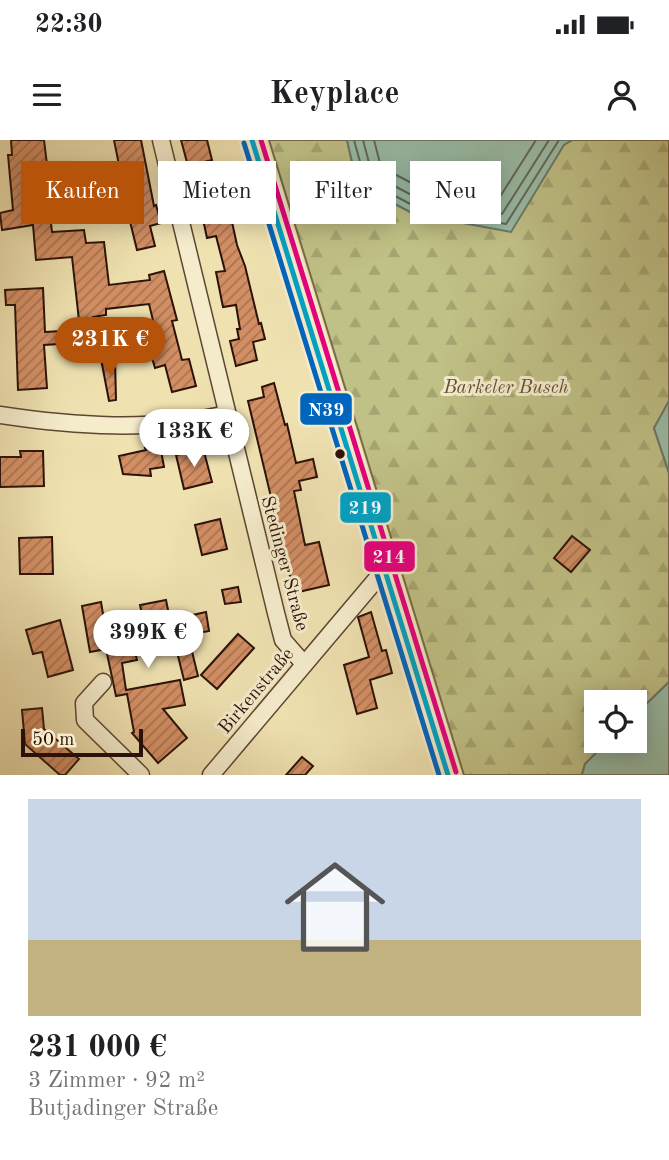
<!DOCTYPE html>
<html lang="de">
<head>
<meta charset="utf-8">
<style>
  :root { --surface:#fff; --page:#f2f2f2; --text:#202124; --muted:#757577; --line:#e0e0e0; --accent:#b45309 }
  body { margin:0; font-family:"Old Standard TT",serif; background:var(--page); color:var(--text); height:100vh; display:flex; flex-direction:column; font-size:26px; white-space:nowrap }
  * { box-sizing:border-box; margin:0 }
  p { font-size:23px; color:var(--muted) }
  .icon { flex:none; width:38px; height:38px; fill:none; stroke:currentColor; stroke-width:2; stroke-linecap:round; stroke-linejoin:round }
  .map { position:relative; height:635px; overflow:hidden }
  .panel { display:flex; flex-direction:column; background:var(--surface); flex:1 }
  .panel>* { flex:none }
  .guide { position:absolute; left:21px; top:21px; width:628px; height:63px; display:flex; gap:14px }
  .controls { position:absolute; left:584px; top:550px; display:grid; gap:14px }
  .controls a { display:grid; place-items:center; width:63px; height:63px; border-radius:0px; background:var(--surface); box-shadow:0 4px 18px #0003; font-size:35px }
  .scale { position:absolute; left:21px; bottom:18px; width:122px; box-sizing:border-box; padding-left:7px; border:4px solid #2c1209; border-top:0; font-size:19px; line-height:24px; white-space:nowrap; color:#2c1209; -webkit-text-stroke:5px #f5eccc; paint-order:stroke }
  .price { position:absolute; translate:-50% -60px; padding:0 16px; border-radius:24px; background:#fff; color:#222; font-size:23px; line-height:46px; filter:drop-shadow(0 2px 4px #0008) }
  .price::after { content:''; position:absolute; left:50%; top:42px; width:21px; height:16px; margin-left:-10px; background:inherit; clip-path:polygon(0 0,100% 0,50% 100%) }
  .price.current { background:var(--accent); color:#fff }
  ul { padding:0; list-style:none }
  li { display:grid; align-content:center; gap:14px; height:371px; padding:0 28px }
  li+li { border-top:2px solid var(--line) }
  li span { display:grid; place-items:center; height:217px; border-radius:0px; color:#555 }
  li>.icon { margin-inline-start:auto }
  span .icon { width:126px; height:126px; fill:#fffc; stroke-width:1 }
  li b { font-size:30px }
  .pill { padding:0 24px; border-radius:0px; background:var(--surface); box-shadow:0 4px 18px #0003; font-size:24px; line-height:63px }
  .pill.current { background:var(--accent); color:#fff }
  .status { display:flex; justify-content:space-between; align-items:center; height:49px; padding:0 35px; background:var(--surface); direction:ltr }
  .status svg { height:19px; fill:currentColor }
  header { display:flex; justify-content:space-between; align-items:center; height:91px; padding:0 28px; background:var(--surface); font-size:32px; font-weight:600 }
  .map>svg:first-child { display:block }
  .forest { fill:url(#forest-firs); stroke:#766a48; stroke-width:2 }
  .water { fill:#9abea9; stroke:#6e7969; stroke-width:2 }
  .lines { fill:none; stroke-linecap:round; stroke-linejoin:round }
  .shore { stroke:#636859; stroke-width:2 }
  .building { fill:url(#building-hatch); stroke:#2c1209; stroke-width:2 }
  .minor-casing { stroke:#5d4633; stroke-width:19 }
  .tertiary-casing { stroke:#5d4633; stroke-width:23 }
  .minor { stroke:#f5eccc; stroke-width:16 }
  .tertiary { stroke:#f5eccc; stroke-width:19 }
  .bus-1-casing { stroke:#f5eccc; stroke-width:10 }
  .bus-2-casing { stroke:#f5eccc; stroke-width:10 }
  .bus-3-casing { stroke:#f5eccc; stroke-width:10 }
  .bus-1 { stroke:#02a1c4; stroke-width:5 }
  .bus-2 { stroke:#0065bd; stroke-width:5 }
  .bus-3 { stroke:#e5007d; stroke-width:5 }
  .bus-dot { fill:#2c1209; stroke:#f5eccc; stroke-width:2.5 }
  .labels { text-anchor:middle; stroke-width:6; stroke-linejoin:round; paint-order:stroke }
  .park-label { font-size:19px; font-style:italic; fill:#604f35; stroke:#f5eccc }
  .street-label { font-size:19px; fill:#2c1209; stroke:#f5eccc }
  .line-badge { stroke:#f5eccc; stroke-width:2.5 }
  .badge-label { font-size:19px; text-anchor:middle; font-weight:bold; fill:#fff }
</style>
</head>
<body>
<div class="status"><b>22:30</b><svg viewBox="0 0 49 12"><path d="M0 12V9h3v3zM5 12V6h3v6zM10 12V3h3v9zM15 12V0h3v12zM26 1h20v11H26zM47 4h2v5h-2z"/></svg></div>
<header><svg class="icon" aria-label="menu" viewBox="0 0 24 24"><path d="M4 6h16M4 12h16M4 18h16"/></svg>Keyplace<svg class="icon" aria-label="person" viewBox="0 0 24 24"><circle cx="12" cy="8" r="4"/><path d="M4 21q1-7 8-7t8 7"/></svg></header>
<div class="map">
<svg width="669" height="635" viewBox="0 0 669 635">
  <defs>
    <pattern id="forest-firs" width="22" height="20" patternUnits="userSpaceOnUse" patternTransform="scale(1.75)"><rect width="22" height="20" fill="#c0c186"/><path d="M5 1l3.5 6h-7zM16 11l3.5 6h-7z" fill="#a5a572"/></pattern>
    <pattern id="building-hatch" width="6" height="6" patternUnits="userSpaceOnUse" patternTransform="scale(1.75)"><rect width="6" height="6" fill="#d38f64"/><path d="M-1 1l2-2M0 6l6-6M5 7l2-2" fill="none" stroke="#ab7351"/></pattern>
  </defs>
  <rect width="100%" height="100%" fill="#efe1b0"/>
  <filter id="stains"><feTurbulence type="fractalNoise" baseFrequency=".00286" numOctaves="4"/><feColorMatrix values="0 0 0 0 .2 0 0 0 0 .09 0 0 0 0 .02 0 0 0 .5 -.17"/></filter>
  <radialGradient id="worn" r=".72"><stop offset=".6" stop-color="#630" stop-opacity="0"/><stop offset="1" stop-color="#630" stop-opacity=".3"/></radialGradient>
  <path class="forest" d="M269 0H347L357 44 414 74 572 0H669V261L654 288 669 333V542L635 575V562H597V600H609L585 624 582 635H464Z"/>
  <g class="water">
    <path d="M347 0H572L564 5 511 92 414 74 357 44Z"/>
    <path d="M669 261V333L654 288Z"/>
    <path d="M669 542V635H582L585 624 609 600H635V575Z"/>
  </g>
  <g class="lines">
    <g class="shore">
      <path d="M354 0 365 40 416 67 506 84 559 0"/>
      <path d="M363 0 372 34 419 59 502 74 549 0"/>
      <path d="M374 0 381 27 423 49 496 63 536 0"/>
    </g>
  </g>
  <g class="building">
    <path d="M11 0H44L49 41H46L52 92 84 90 86 103 104 102 109 145 150 140 149 135 164 131 177 180 172 181 182 220 189 219 196 246 172 252 165 225 155 228 150 211 160 209 149 164 106 169V175L93 177 96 209 76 211 75 203 44 205 47 248 18 250 15 165H6L5 150 43 148 45 192 80 190 72 117 36 120 33 85 2 90 0 73 13 70 8 15H12Z"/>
    <path d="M114 0H141L154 66 156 65 161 83 150 86 155 106 137 110 126 65 110 69 106 50 123 45Z"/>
    <path d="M181 0H207L212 20 188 26Z"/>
    <path d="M229 31 233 48 217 52 214 35Z"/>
    <path d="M227 59 237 105 245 126 259 184 261 183 265 199 253 202 257 220 236 226 230 201 239 199 237 189H240L236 165 223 167 216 132 225 131 216 96 207 98 200 65Z"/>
    <path d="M101 219H115L116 260 109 261Z"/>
    <path d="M274 243 285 285 287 284 296 323 313 319 317 337 299 341 301 350 294 351 305 405 319 402 329 445 294 453 248 261 264 257 262 247Z"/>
    <path d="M160 305 164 327 150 329 151 336 123 334 119 316 146 310 145 308Z"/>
    <path d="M203 308 212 342 184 349 176 315Z"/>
    <path d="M20 311H43L44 346 0 347V317H21Z"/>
    <path d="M220 379 227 409 202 415 195 385Z"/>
    <path d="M572 396 590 410 571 432 554 418Z"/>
    <path d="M52 397 53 434H20L19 398Z"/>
    <path d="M238 447 241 462 225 464 222 450Z"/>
    <path d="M166 460 170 480 206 472 209 491 188 495 198 536 184 540 173 496 133 504 137 520 122 523 126 550 180 540 185 565 163 569 187 598 158 623 132 593 134 592 127 554 116 556 106 509 90 512 82 466 101 462 106 492 144 484 140 465Z"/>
    <path d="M371 472 382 511 386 510 392 533 370 540 377 568 357 574 344 525 369 517 358 477Z"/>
    <path d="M60 480 73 530 48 537 42 512 33 514 26 490Z"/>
    <path d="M238 494 254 508 217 549 201 535Z"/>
    <path d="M42 568 44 589 79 619 65 635H60L25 604 22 570Z"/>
    <path d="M302 617 313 626 305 635H286Z"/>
  </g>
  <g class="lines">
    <defs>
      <g id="minor">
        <path d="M161 0 276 473 283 500 304 524"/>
        <path d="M0 275C73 286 153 292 226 274"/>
        <path d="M103 542 84 563 85 580 141 635"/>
        <path d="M211 635 385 429"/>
      </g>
      <path id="tertiary" d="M252 0 448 635"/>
    </defs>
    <use href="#minor" class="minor-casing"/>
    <use href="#tertiary" class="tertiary-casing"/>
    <use href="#minor" class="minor"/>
    <use href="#tertiary" class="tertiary"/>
    <defs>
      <path id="bus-1" d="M252 0 448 635"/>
      <path id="bus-2" d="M244 3 439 635"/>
      <path id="bus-3" d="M261 0 456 632"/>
    </defs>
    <use href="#bus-1" class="bus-1-casing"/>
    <use href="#bus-2" class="bus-2-casing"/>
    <use href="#bus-3" class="bus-3-casing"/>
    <use href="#bus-1" class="bus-1"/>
    <use href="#bus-2" class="bus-2"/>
    <use href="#bus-3" class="bus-3"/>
  </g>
  <circle class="bus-dot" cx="340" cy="314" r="6"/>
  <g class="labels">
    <g class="park-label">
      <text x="506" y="253">Barkeler Busch</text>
    </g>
    <g class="street-label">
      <text transform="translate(286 423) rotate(75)" y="7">Stedinger Straße</text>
      <text transform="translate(255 550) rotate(-50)" y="7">Birkenstraße</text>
    </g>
  </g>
  <g class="line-badge">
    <rect x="299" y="252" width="54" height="34" rx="7" fill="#0065bd"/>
    <rect x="339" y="351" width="53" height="33" rx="7" fill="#02a1c4"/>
    <rect x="363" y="400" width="53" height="33" rx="7" fill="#e5007d"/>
  </g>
  <g class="badge-label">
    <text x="326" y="276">N39</text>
    <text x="365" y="374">219</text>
    <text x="389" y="423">214</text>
  </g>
  <rect width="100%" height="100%" filter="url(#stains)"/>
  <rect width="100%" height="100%" fill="url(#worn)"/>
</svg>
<div class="controls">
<a><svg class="icon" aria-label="locate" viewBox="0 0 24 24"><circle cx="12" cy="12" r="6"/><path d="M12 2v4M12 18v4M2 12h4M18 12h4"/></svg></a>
</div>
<div class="scale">50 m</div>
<b class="price current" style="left:110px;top:237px">231K €</b>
<b class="price" style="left:194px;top:329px">133K €</b>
<b class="price" style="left:148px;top:530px">399K €</b>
<div class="guide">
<a class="pill current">Kaufen</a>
<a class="pill">Mieten</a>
<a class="pill">Filter</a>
<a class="pill">Neu</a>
</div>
</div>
<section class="panel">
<ul>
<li><span style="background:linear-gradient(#c9d6e8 65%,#c2b280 0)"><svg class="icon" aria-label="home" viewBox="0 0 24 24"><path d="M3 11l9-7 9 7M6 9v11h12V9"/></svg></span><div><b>231 000 €</b><p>3 Zimmer · 92 m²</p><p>Butjadinger Straße</p></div></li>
</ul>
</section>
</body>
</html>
